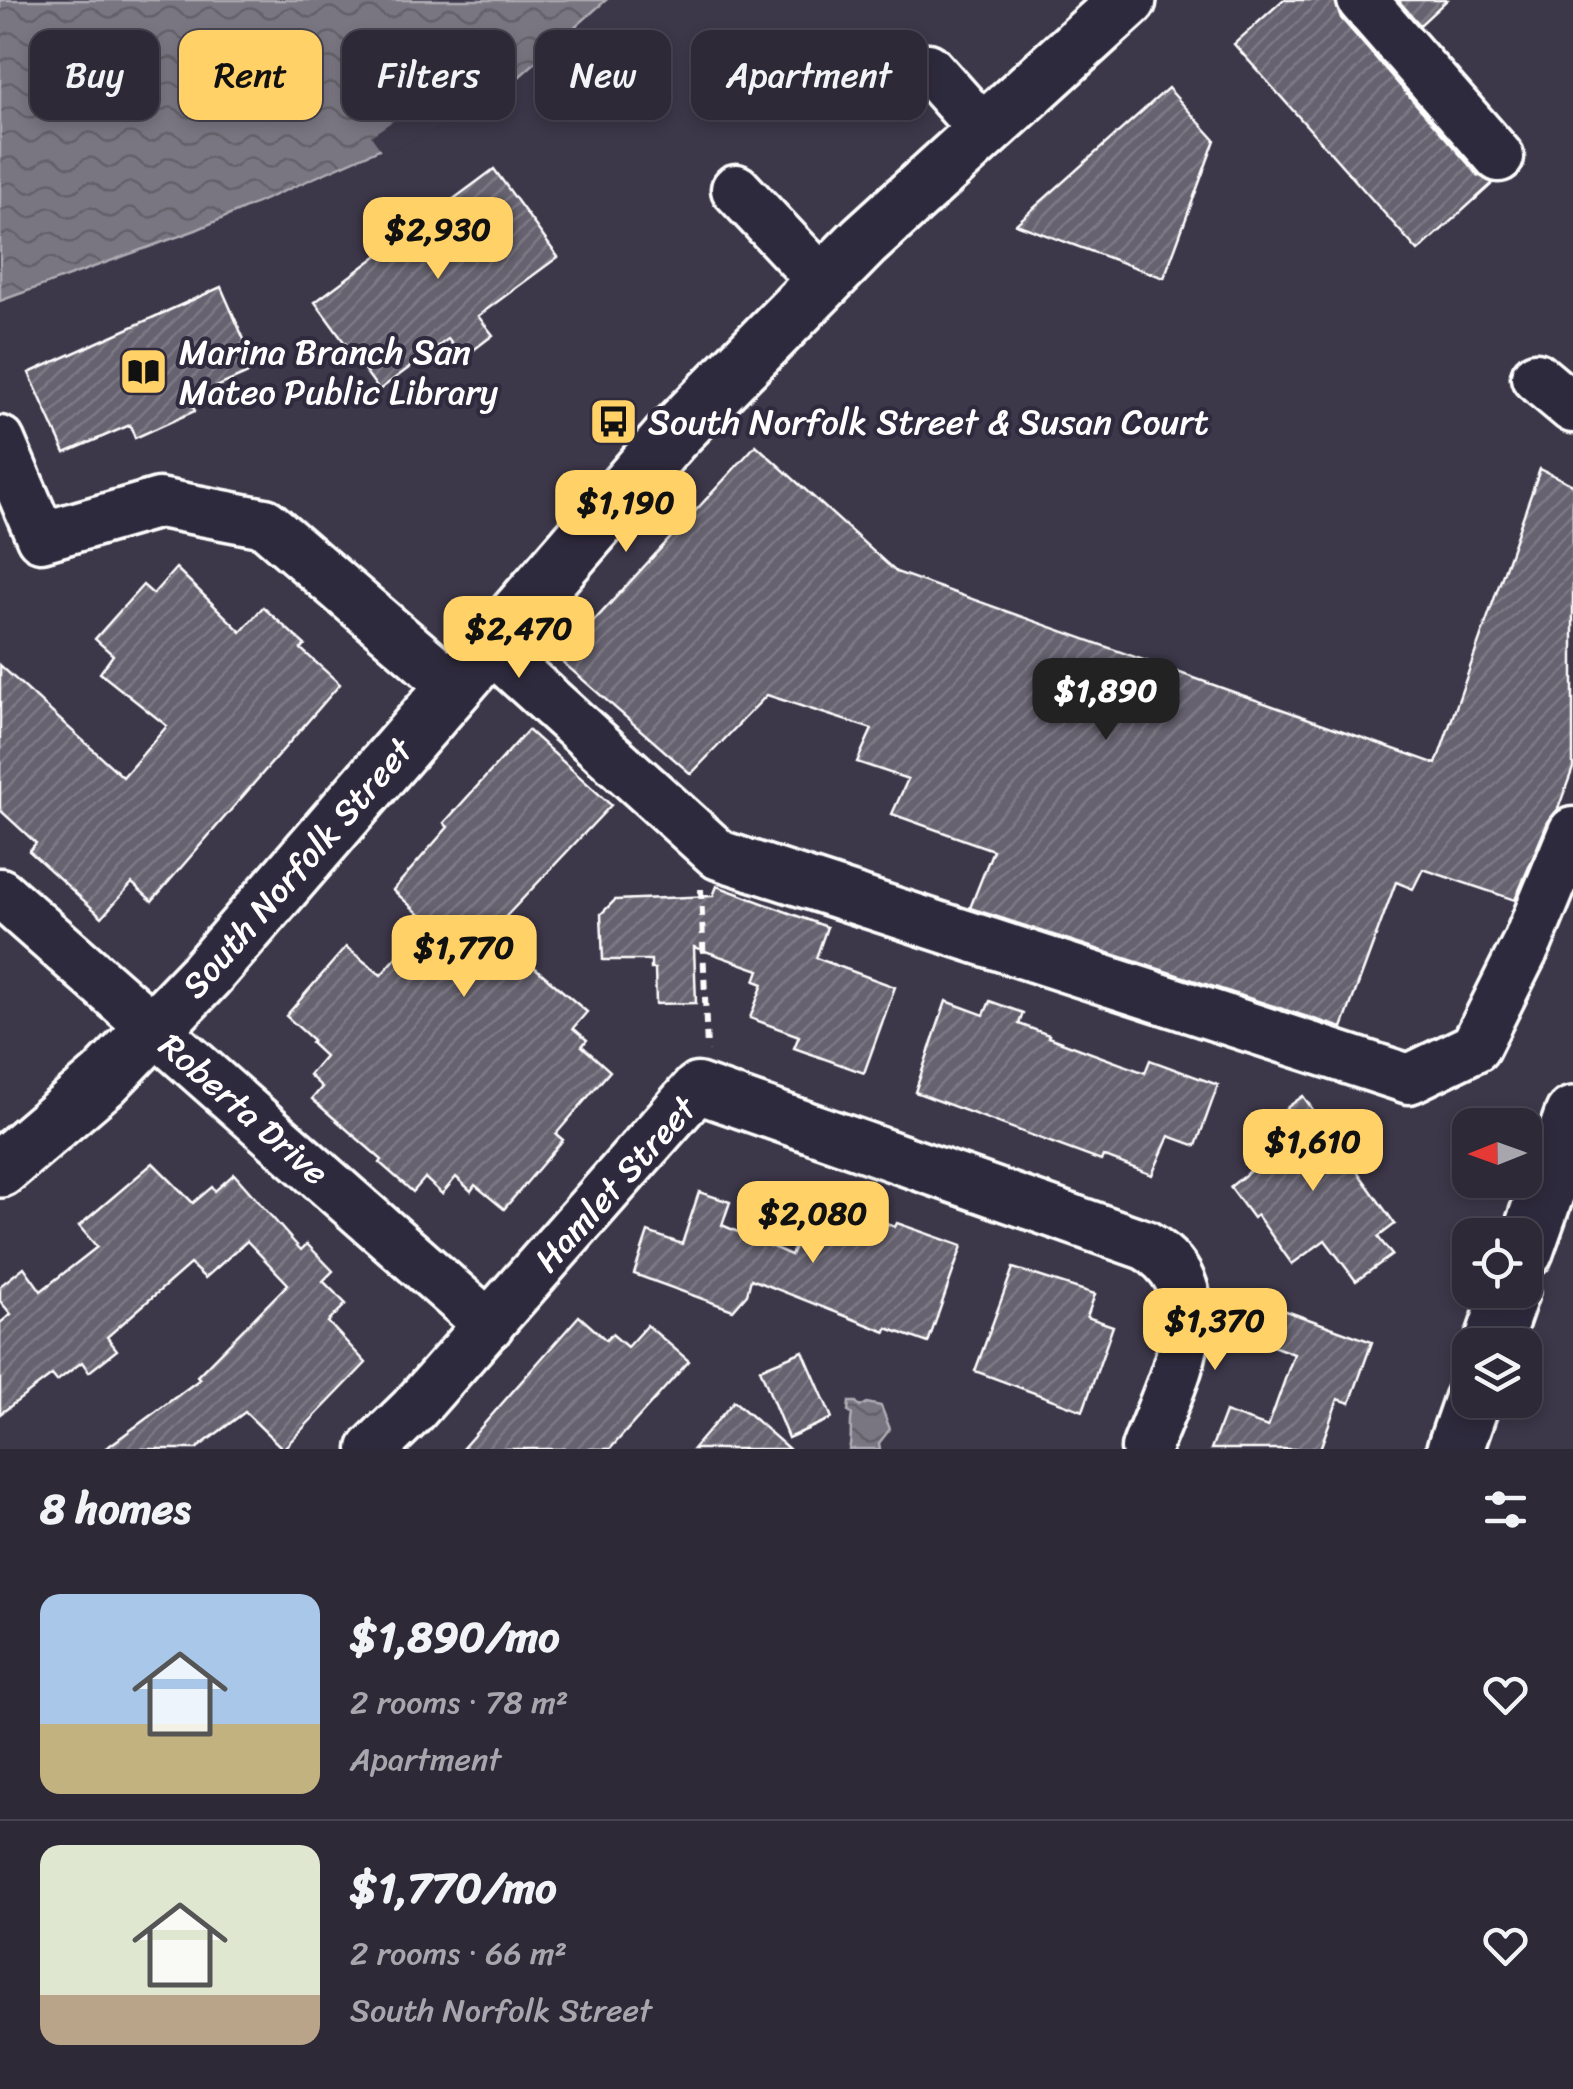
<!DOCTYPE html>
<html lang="en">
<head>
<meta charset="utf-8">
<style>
  :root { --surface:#2d2937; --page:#35313f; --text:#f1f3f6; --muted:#a7a6ad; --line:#484552; --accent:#ffd166 }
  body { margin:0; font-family:Sriracha,sans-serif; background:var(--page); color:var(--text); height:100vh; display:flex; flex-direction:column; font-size:38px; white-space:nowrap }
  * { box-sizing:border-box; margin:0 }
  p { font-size:32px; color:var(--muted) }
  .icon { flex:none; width:55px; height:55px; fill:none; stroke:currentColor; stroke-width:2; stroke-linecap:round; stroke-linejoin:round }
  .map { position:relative; height:1449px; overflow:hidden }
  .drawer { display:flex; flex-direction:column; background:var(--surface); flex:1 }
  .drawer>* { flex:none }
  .banner { position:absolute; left:30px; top:30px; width:1000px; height:90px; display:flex; gap:20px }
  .needle { width:65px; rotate:269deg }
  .buttons { position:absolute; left:1452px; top:1108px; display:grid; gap:20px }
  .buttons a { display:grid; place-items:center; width:90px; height:90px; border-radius:20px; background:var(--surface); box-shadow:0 5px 15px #0003,0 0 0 2px var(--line); font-size:50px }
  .price { position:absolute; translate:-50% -85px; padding:0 22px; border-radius:20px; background:var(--accent); color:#111; font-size:32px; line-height:65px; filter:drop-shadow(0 2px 5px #0008) }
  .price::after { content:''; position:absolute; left:50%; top:60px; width:30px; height:22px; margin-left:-15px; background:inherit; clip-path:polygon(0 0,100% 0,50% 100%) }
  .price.on { background:#222; color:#fff }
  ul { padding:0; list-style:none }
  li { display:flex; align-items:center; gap:30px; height:250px; padding:0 40px }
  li+li { border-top:2px solid var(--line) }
  li span { display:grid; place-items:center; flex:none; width:280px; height:200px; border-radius:20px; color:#555 }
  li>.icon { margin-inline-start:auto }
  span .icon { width:120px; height:120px; fill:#fffc; stroke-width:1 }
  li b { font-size:42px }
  h2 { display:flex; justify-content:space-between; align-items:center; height:120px; padding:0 40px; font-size:42px }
  .tag { padding:0 35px; border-radius:20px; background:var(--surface); box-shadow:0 5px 15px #0003,0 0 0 2px var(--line); font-size:35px; line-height:90px }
  .tag.on { background:var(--accent); color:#111 }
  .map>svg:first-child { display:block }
  .water { fill:url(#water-waves); stroke:#afadb4; stroke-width:2.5 }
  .pier { fill:#3c3749 }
  .building { fill:url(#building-hatch); stroke:#fff; stroke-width:2.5 }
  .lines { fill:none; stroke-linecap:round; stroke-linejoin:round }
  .minor-casing { stroke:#fff; stroke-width:55 }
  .major-casing { stroke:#fff; stroke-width:62 }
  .highway-casing { stroke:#fff; stroke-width:62 }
  .path { stroke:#fff; stroke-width:6; stroke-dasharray:10 8; stroke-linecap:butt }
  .minor { stroke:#2f2a3d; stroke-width:48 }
  .major { stroke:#2f2a3d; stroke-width:55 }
  .highway { stroke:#2f2a3d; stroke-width:55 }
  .labels { text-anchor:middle; stroke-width:8; stroke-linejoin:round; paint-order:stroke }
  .poi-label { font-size:35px; fill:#fff; stroke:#2f2a3d; text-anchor:start }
  .street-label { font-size:35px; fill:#fff; stroke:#2f2a3d }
</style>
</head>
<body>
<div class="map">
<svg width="1573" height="1449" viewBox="0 0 1573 1449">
  <defs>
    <pattern id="water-waves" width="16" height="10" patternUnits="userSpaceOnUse" patternTransform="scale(2.5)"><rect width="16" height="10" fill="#797682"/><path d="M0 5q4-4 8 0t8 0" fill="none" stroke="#626167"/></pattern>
    <pattern id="building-hatch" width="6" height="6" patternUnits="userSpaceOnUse" patternTransform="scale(2.5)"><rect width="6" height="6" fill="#666270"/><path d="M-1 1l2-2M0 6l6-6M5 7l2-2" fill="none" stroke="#7d7a85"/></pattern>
  </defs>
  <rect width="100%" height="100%" fill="#3c3749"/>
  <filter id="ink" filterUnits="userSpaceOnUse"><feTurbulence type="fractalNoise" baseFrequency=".01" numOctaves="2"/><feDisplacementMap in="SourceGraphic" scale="20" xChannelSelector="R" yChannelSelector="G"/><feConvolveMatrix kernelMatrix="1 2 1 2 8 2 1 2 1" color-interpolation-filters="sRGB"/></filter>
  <g filter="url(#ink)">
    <g class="water">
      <path d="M0 0H606L495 98 196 230 0 301Z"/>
      <path d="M849 1402H856L860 1407 867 1403 881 1406 890 1429 879 1443 880 1449H849C853 1436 849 1426 852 1415L848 1411Z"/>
    </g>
    <path class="pier" d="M448 83 470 114 383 153 371 136Z"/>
    <g class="building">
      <path d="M1283 0H1335L1341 18 1478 175 1493 183 1418 251 1234 44Z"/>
      <path d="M1398 0H1447L1420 25Z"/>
      <path d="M1168 88 1215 140 1164 278 1016 224Z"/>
      <path d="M494 169 558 257 478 316 493 335 463 358 448 339 379 390 315 302Z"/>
      <path d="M221 287 257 369 189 399 195 411 135 438 130 425 65 453 29 373Z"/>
      <path d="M756 445 896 572 1436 764 1540 469 1573 485V768L1558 809 1548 822 1515 900 1423 869 1413 889 1396 882 1342 1028 970 908 993 850 892 814 908 779 857 762 872 729 767 695 691 774 559 659Z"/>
      <path d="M176 568 241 632 263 607 305 645 301 649 340 684 152 901 132 883 102 917 29 851 36 843 0 810V665L123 777 167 726 100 673 113 655 95 639 143 585 153 594Z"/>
      <path d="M528 730 611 805 497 926 526 960 587 1012 573 1028 587 1040 582 1046 610 1071 556 1134 563 1140 504 1209 475 1185 471 1191 456 1177 442 1194 425 1178 413 1192 380 1163 382 1160 312 1099 322 1087 309 1075 325 1056 311 1043 313 1040 286 1016 346 947 381 975 428 922 393 890 448 827 444 823Z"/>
      <path d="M717 886 827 927 816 958 895 987 864 1073 794 1048 799 1036 750 1018 763 984 755 981 759 970 694 947 696 1003 656 1004 655 969H651V960H603L601 914 615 900 713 896Z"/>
      <path d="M946 1001 984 1015 990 1001 1023 1013 1019 1024 1049 1035 1048 1037 1145 1073 1150 1060 1218 1085 1196 1146 1169 1136 1152 1175 1103 1156 1101 1161 915 1092Z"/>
      <path d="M1303 1096 1395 1224 1378 1237 1392 1255 1356 1281 1325 1240 1292 1264 1257 1215 1253 1218 1230 1187 1255 1167 1245 1164 1271 1145 1259 1128Z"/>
      <path d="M153 1163 193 1203 212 1187 215 1191 234 1174 301 1250 307 1244 333 1271 323 1281 346 1304 328 1322 366 1363 283 1449 245 1412 196 1449H105L200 1379 197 1376 288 1284 247 1241 205 1278 190 1264 107 1337 117 1350 89 1372 82 1362 57 1381 52 1375 0 1414V1323L11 1314 0 1301V1286L24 1267 41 1291 97 1247 79 1226Z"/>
      <path d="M699 1192 730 1202 722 1225 791 1255 818 1197 895 1227 897 1223 962 1246 928 1343 887 1328 886 1332 751 1279 747 1294 733 1310 634 1274 648 1232 682 1244Z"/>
      <path d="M1013 1268 1095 1294 1087 1317 1113 1326 1083 1411 975 1371Z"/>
      <path d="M1275 1307 1372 1342 1350 1403 1338 1399 1320 1449H1211L1225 1412 1268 1427 1294 1354 1262 1342Z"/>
      <path d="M579 1316 606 1340 612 1334 627 1347 647 1325 689 1361 610 1449H462Z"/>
      <path d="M803 1351 832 1418 788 1438 760 1369Z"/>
      <path d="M734 1401 789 1449H693Z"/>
    </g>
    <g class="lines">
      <defs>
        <g id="minor">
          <path d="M1362 0 1499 157"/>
          <path d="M928 68 984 131"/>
          <path d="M736 189 823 282"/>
          <path d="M1536 377 1573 408"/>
          <path d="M0 441 41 537 159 503 265 523 456 688"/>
          <path d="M491 648 719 855 1409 1079 1475 1047 1528 941 1573 832"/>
          <path d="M0 893 489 1325"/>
          <path d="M373 1449 413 1410 697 1088 1145 1245C1225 1291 1170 1383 1146 1449"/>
        </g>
        <path id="major" d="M0 1169 104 1080 206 974 671 437 864 241 1128 0"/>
        <g id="highway">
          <path d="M1525 1251 1573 1115"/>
          <path d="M1492 1345 1511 1290"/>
          <path d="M1455 1449 1472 1400"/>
        </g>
      </defs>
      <use href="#minor" class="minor-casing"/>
      <use href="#major" class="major-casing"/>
      <use href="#highway" class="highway-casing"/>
      <path class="path" d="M701 889 707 1051"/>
      <use href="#minor" class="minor"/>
      <use href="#major" class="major"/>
      <use href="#highway" class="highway"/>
    </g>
  </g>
  <defs>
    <symbol id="library-square" viewBox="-11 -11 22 22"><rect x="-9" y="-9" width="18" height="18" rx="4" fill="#ffd166" stroke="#2f2a3d"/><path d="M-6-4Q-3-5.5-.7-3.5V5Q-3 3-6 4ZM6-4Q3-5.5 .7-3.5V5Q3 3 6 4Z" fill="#111"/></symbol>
    <symbol id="bus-square" viewBox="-11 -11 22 22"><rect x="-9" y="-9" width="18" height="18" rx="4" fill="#ffd166" stroke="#2f2a3d"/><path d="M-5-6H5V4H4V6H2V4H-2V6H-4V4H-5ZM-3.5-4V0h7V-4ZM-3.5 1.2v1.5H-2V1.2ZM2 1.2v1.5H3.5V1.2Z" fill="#111"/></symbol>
  </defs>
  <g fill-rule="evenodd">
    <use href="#library-square" x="116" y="344" width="55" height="55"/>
    <use href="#bus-square" x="586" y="394" width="55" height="55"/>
  </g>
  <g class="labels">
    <g class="poi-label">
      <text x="179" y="364">Marina Branch San<tspan x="179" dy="40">Mateo Public Library</tspan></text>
      <text x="648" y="434">South Norfolk Street &amp; Susan Court</text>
    </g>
    <g class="street-label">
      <text transform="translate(297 868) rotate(-49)" y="12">South Norfolk Street</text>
      <text transform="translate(244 1109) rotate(41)" y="12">Roberta Drive</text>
      <text transform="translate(615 1184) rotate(-48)" y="12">Hamlet Street</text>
    </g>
  </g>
</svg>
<div class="buttons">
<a><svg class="needle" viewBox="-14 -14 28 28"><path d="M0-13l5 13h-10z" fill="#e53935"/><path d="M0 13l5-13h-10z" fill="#a7a6ad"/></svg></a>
<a><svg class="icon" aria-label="locate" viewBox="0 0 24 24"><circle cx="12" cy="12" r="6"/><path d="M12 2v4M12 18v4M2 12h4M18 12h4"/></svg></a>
<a><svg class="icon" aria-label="layers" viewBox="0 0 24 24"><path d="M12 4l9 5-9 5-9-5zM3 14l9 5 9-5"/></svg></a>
</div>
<b class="price" style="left:438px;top:282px">$2,930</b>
<b class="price" style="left:626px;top:555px">$1,190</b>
<b class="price" style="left:519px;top:681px">$2,470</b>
<b class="price on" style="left:1106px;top:743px">$1,890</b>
<b class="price" style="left:464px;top:1000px">$1,770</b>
<b class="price" style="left:1313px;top:1194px">$1,610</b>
<b class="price" style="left:813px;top:1266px">$2,080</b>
<b class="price" style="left:1215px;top:1373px">$1,370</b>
<div class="banner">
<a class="tag">Buy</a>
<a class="tag on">Rent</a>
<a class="tag">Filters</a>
<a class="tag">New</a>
<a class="tag">Apartment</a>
</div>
</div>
<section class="drawer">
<h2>8 homes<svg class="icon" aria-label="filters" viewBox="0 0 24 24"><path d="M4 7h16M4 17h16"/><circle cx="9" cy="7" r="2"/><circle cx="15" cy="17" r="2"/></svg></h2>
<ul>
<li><span style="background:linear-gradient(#a9c7e8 65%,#c2b280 0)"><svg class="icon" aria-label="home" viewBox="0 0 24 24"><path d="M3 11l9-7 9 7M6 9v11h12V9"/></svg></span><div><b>$1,890/mo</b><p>2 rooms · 78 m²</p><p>Apartment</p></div><svg class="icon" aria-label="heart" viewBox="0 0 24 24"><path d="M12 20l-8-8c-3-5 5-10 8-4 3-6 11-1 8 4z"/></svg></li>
<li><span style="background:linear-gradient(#dfe7d0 75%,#b9a48a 0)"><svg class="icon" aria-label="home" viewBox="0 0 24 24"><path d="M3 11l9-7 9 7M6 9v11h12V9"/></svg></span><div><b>$1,770/mo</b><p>2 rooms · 66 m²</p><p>South Norfolk Street</p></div><svg class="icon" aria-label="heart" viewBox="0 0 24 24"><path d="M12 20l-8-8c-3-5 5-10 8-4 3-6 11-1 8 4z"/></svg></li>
</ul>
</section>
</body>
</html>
